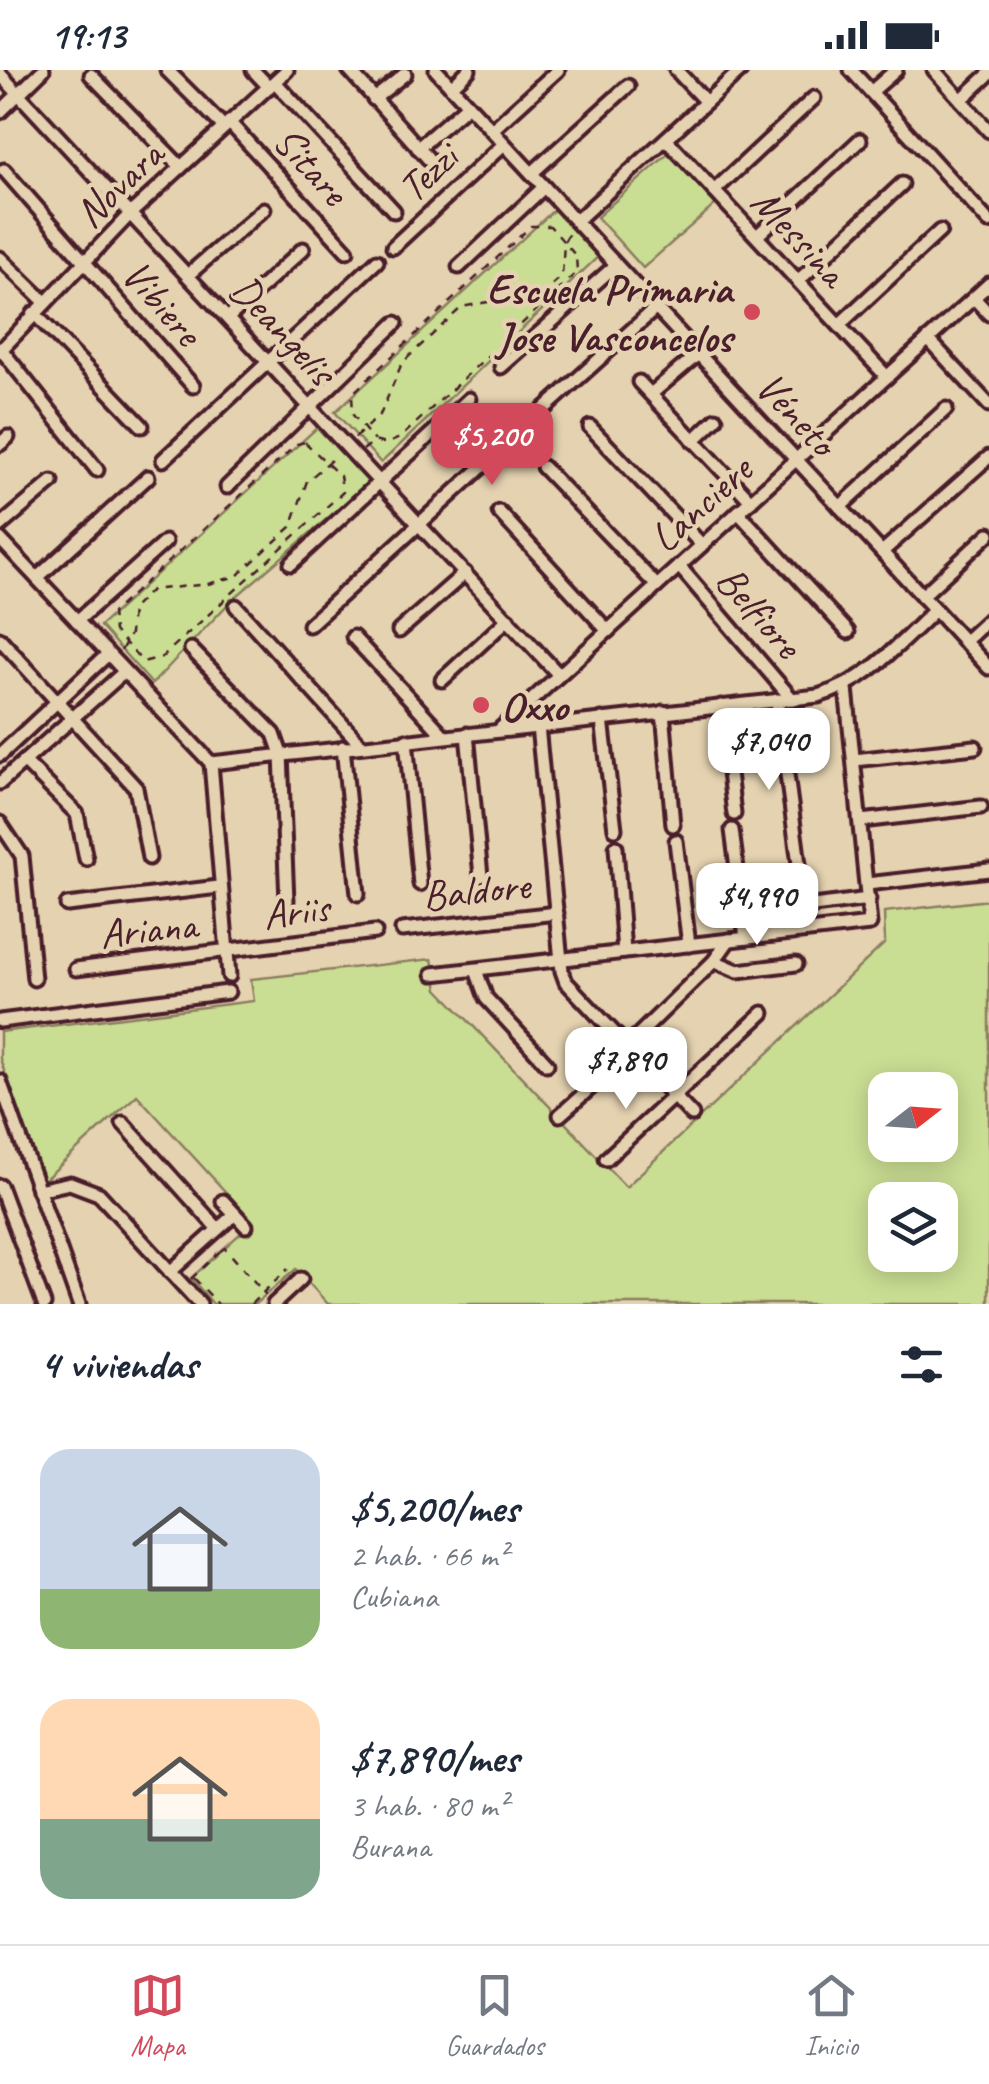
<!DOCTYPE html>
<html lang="es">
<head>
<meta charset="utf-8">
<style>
  :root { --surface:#fff; --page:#f6f6f7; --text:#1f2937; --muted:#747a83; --line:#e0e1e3; --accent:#d1495b }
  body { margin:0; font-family:Caveat,sans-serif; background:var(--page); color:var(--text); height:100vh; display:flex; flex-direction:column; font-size:38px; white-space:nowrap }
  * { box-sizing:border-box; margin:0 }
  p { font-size:32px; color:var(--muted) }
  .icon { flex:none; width:55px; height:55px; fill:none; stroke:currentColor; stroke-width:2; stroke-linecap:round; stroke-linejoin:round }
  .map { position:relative; height:1234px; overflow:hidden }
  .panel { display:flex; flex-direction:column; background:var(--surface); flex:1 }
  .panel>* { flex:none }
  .needle { width:65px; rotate:73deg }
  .tools { position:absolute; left:868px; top:1002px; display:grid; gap:20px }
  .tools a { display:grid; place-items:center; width:90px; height:90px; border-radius:20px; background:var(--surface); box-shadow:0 5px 25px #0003; font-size:50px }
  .price { position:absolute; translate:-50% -85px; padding:0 22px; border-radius:20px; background:#fff; color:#222; font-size:32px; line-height:65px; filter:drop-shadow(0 2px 5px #0008) }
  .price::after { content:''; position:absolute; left:50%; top:60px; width:30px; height:22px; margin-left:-15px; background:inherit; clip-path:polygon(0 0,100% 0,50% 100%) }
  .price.current { background:var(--accent); color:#fff }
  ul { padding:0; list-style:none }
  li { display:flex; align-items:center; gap:30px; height:250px; padding:0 40px }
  li span { display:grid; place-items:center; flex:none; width:280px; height:200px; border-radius:30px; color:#555 }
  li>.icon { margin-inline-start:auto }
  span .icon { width:120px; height:120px; fill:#fffc; stroke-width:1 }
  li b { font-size:42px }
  h2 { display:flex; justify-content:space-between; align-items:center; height:120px; padding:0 40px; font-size:42px }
  .status { display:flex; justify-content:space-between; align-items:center; height:70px; padding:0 50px; background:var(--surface); direction:ltr }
  .status svg { height:28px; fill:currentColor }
  .menu { display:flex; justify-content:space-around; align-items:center; height:140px; border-top:2px solid var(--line); background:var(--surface); font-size:28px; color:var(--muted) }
  .menu a { display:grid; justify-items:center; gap:5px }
  .menu .current { color:var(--accent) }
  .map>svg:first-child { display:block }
  .green { fill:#cade93; stroke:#8a7e5f; stroke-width:2.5; fill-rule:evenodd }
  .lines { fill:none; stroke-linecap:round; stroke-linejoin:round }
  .minor-casing { stroke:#4a1f2b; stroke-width:19 }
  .path { stroke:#4a1f2b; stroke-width:2.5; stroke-dasharray:8 8; stroke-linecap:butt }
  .minor { stroke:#e4d2b0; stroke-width:11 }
  .poi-dot { fill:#d1495b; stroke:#e4d2b0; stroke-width:4 }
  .labels { text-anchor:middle; stroke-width:9; stroke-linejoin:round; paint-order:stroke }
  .street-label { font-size:42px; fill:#4a1f2b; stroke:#e4d2b0 }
  .poi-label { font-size:42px; font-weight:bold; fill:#4a1f2b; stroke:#e4d2b0; text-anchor:end }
</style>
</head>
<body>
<div class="status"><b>19:13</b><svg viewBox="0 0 49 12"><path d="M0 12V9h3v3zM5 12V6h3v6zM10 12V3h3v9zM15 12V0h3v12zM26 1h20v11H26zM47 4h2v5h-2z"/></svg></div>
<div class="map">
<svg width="989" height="1234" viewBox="0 0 989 1234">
  <rect width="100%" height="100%" fill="#e4d2b0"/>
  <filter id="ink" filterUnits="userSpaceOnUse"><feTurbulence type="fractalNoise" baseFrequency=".01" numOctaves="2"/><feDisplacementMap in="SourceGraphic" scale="20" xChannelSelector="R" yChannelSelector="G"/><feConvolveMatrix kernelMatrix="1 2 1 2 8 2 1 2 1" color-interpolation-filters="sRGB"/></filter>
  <g filter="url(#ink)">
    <g class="green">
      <path d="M669 83 716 134 643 198 597 147Z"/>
      <path d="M557 137 601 184 381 393 335 342Z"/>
      <path d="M320 355 373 409 231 531 152 614 100 556Z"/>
      <path d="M989 830V1234H328L296 1199 255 1234H213L191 1208 253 1152 137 1025 43 1111 0 989V962L254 931 251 909 432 889 438 919 626 1117 885 873 884 842ZM885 1020H940V1075H885ZM885 1130H940V1185H885Z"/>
    </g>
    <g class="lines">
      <defs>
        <g id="minor">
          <path d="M167 0 224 57"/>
          <path d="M253 0 269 17"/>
          <path d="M349 0 434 95"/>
          <path d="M436 0 989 598"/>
          <path d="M676 0 706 32"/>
          <path d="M851 0 989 152"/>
          <path d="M934 0 989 61"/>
          <path d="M0 4 559 605"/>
          <path d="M91 5 181 97"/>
          <path d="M275 12 394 141"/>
          <path d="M451 17 469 0"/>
          <path d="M871 22 896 0"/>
          <path d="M374 29 405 4"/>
          <path d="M961 30 989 4"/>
          <path d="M0 42 43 0"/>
          <path d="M229 52 347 181"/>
          <path d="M492 60 558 0"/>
          <path d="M666 69 887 307"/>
          <path d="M418 78 468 35"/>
          <path d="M4 100 193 316"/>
          <path d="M532 103 628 16"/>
          <path d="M714 121 814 28"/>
          <path d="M576 151 741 0"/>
          <path d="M757 166 860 70"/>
          <path d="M393 177 504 74"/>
          <path d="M0 188 45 232"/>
          <path d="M459 197 544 117"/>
          <path d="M189 204 264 139"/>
          <path d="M798 211 902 114"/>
          <path d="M974 228 989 244"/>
          <path d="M34 243 142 356"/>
          <path d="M229 247 303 179"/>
          <path d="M839 255 940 161"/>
          <path d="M928 269 989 335"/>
          <path d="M0 278 97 400"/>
          <path d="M0 281 132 142 287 0"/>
          <path d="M501 297 616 195"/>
          <path d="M639 312 751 431"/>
          <path d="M651 324 698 284"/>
          <path d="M542 341 656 238"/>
          <path d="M590 357 702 475"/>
          <path d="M693 371 716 349"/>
          <path d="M0 374 8 367"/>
          <path d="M163 390 377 191"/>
          <path d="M543 397 657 516"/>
          <path d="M227 417 396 253"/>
          <path d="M840 437 946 339"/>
          <path d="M499 442 608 561"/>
          <path d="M738 442 848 562"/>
          <path d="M0 456 52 412"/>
          <path d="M0 469 211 693"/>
          <path d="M882 482 989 387"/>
          <path d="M291 494 469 329"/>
          <path d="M679 496 792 629"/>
          <path d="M37 508 148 407"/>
          <path d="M922 526 989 464"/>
          <path d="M236 536 361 675"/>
          <path d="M77 551 165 472"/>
          <path d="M309 555 533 350"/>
          <path d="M399 561 465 503"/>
          <path d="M353 567 444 666"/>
          <path d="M0 569 136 718 149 788"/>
          <path d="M964 572 989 549"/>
          <path d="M191 579 274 664 281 684 287 831"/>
          <path d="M442 610 508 549"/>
          <path d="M777 630 801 809"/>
          <path d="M721 636 734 744"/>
          <path d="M663 642 673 755"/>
          <path d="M602 649 615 759"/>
          <path d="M538 656 562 901 566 912 692 1045"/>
          <path d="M500 659 989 214"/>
          <path d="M467 664 481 806"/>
          <path d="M406 670 420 814"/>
          <path d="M343 677 358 824"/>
          <path d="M0 685 106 586"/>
          <path d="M854 690 975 677"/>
          <path d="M25 692 77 744 86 789"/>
          <path d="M211 693 818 626C867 612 899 574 935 540"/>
          <path d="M211 693 229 906"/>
          <path d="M0 713 123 603"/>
          <path d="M861 751 981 737"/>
          <path d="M0 753 22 786 34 909"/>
          <path d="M732 760 746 868"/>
          <path d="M676 771 689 875"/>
          <path d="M616 777 624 882"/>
          <path d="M867 814 989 800"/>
          <path d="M67 835 219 817"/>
          <path d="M789 839 869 829"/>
          <path d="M402 860 557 843"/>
          <path d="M714 891 738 901 796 894"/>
          <path d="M76 899 375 862"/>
          <path d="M476 900 486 928 547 994"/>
          <path d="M433 904 870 854 846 618"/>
          <path d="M0 951 228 922"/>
          <path d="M627 976 714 891 729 870"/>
          <path d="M0 1011 79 1234"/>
          <path d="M560 1045 632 981"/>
          <path d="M123 1053 218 1159"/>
          <path d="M606 1089 763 943"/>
          <path d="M0 1116 44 1234"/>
          <path d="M38 1120 70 1113 99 1124 200 1234"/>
          <path d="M223 1131 246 1156"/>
          <path d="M170 1202 235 1144"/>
          <path d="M274 1234 301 1209"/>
        </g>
      </defs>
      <use href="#minor" class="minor-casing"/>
      <g class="path">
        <path d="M355 368 381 343 402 293 462 237 493 231 527 237 562 206 564 172 569 163"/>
        <path d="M305 372 340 406 343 422 162 587 143 592 114 561 112 543 297 374Z"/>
        <path d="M363 380 374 371 386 374 400 368 577 202 576 186 550 156H531L352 324 353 345 374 371"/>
        <path d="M121 581 130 564 132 539 151 520 208 514 237 506 291 457 307 411 337 385"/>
        <path d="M220 1181 225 1178 266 1225"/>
        <path d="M194 1208 218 1234"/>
        <path d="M191 1209 220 1181 216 1176"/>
        <path d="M251 1234 288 1199"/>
      </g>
      <use href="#minor" class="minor"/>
    </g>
  </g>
  <g class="poi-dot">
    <circle cx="752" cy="242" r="10"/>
    <circle cx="481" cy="635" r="10"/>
  </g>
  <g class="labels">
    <g class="street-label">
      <text transform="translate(312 95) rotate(48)" y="15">Sitare</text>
      <text transform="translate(427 102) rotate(-43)" y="15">Tezzi</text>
      <text transform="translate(118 113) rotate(-44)" y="15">Novara</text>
      <text transform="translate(800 166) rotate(47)" y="15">Messina</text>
      <text transform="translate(163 232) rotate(49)" y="15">Vibiere</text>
      <text transform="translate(284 259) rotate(47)" y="15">Deangelis</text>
      <text transform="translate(797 343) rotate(47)" y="15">Véneto</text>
      <text transform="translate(700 433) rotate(-42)" y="15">Lanciere</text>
      <text transform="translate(760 541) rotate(49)" y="15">Belfiore</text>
      <text transform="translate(476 819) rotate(-6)" y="15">Baldore</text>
      <text transform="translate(296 840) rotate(-7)" y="15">Ariis</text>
      <text transform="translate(148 858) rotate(-6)" y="15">Ariana</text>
    </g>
    <g class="poi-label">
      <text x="732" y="233">Escuela Primaria<tspan x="732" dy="48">Jose Vasconcelos</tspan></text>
      <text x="501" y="650" text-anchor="start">Oxxo</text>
    </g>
  </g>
</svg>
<div class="tools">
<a><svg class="needle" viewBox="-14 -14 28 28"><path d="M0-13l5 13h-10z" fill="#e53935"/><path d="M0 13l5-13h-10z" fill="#747a83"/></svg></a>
<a><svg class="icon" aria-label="layers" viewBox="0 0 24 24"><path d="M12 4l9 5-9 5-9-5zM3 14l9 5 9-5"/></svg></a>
</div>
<b class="price current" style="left:492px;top:418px">$5,200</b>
<b class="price" style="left:769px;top:723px">$7,040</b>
<b class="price" style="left:757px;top:878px">$4,990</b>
<b class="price" style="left:626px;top:1042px">$7,890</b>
</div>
<section class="panel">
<h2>4 viviendas<svg class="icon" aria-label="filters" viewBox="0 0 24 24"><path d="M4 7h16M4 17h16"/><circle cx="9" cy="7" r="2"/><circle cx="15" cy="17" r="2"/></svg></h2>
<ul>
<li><span style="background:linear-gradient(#c9d6e8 70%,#8fb573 0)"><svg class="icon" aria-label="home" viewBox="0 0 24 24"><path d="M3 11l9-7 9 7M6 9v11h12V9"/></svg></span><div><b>$5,200/mes</b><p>2 hab. · 66 m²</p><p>Cubiana</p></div></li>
<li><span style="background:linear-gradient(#ffd9b3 60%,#7fa58c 0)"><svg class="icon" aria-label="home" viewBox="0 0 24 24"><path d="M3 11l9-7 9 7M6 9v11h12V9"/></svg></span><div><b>$7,890/mes</b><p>3 hab. · 80 m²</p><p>Burana</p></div></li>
</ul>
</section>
<nav class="menu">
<a class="current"><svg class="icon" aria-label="map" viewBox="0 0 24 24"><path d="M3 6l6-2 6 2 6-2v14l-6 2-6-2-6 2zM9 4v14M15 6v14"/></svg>Mapa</a>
<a><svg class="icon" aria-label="saved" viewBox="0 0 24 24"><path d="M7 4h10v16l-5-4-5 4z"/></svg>Guardados</a>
<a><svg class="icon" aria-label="home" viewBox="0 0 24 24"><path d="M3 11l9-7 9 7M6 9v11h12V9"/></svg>Inicio</a>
</nav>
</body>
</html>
